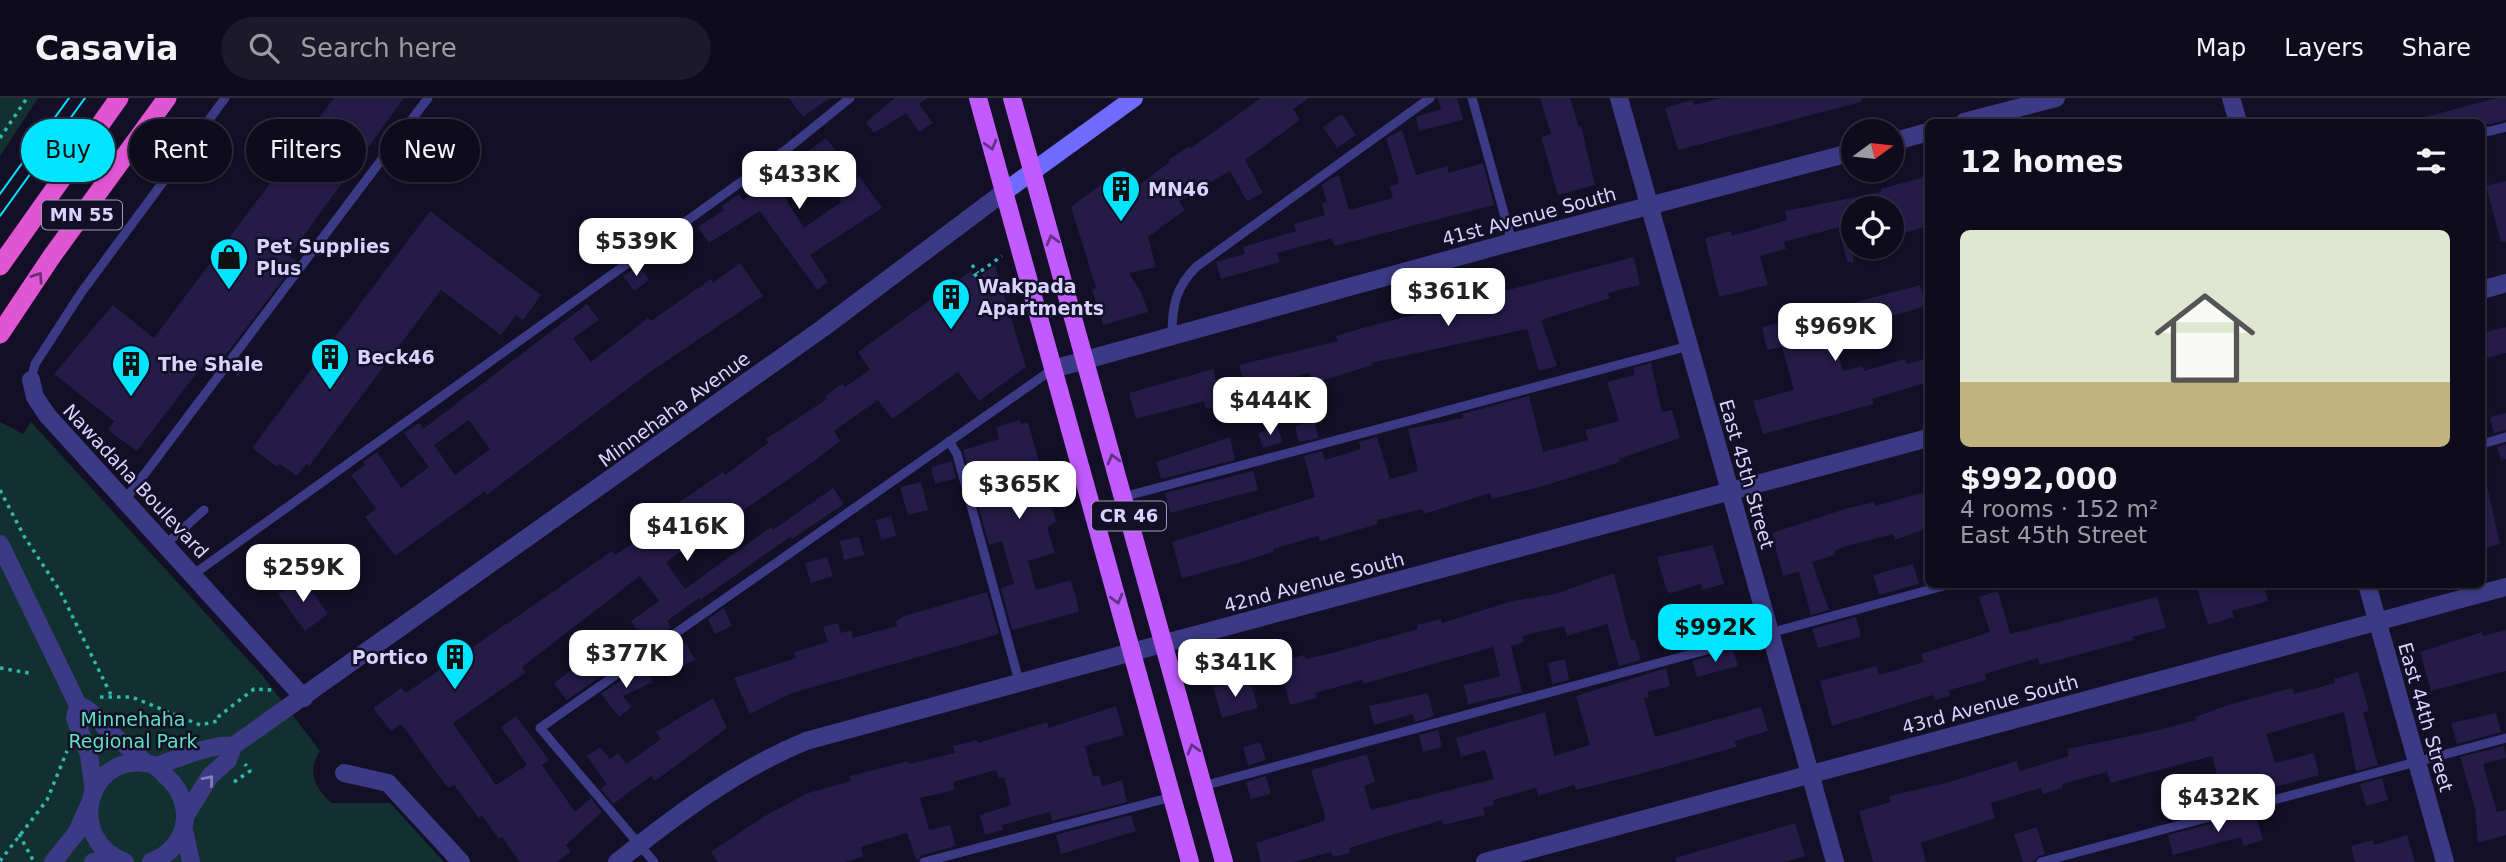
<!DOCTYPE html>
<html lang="en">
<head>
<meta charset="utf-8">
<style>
  :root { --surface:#0e0b1c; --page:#1c1929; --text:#f1f3f6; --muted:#9b9ba3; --line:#2e2b3b; --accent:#00e5ff }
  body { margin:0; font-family:"DejaVu Sans",sans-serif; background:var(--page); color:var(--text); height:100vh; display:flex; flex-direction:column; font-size:26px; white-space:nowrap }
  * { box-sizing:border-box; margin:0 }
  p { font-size:23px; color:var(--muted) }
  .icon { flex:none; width:38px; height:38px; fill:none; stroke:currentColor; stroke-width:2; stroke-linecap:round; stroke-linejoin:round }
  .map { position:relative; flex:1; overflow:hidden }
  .details { position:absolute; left:1925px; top:21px; width:560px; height:469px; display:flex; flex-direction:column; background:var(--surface); border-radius:10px; box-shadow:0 2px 5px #0004,0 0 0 2px var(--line) }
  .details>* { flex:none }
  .banner { position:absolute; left:21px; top:21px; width:665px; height:63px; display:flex; gap:14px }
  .needle { width:46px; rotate:75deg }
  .fabs { position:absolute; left:1841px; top:21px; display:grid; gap:14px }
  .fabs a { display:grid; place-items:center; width:63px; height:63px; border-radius:50%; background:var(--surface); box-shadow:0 2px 5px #0004,0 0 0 2px var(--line); font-size:35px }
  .price { position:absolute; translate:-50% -60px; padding:0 16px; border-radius:14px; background:#fff; color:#222; font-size:23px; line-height:46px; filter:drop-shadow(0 2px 4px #0008) }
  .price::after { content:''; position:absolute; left:50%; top:42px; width:21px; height:16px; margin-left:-10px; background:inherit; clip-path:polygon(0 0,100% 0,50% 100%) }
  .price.on { background:var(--accent); color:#111 }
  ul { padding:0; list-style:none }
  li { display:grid; align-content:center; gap:14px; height:371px; padding:0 35px }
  li span { display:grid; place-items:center; height:217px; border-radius:10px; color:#555 }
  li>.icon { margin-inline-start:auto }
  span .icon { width:126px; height:126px; fill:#fffc; stroke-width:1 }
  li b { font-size:30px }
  h2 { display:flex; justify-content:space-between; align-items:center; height:84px; padding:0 35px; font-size:30px }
  .tag { padding:0 24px; border-radius:32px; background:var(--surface); box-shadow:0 2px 5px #0004,0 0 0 2px var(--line); font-size:24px; line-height:63px }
  .tag.on { background:var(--accent); color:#111 }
  header { display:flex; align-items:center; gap:42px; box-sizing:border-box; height:98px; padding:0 35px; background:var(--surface); border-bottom:2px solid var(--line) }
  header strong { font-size:33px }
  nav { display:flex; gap:38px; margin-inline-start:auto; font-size:24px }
  .search { width:490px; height:63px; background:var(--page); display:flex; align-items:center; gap:18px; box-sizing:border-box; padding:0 24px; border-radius:38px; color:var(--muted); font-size:26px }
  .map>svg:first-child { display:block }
  .green { fill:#12302f }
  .building { fill:#241b47; fill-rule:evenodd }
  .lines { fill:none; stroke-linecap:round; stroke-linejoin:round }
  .path { stroke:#2fb8b0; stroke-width:3.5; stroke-dasharray:3.5 5; stroke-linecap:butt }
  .service { stroke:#3d3a85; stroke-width:9 }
  .minor { stroke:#3d3a85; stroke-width:18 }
  .tertiary { stroke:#3d3a85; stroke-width:18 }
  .secondary { stroke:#6f6bff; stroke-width:18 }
  .primary { stroke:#c25bff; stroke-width:18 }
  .trunk { stroke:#e055d1; stroke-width:19 }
  .tram { stroke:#00e5ff; stroke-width:2 }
  .oneway { stroke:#623188 }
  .oneway2 { stroke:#6f2e73 }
  .oneway3 { stroke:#837fbc }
  .labels { text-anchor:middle; stroke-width:5; stroke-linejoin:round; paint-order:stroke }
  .shield { fill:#130f26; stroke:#9e99be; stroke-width:2 }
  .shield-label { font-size:18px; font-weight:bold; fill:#d9d4ff }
  .poi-label { font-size:19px; font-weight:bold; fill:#d9d4ff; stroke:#130f26; text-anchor:start }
  .street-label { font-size:19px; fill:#d9d4ff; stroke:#130f26 }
  .park-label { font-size:19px; fill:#5fe0c0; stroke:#130f26 }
</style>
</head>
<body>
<header>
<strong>Casavia</strong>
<div class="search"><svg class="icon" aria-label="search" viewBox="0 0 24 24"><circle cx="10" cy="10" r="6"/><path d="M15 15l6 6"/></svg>Search here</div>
<nav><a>Map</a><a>Layers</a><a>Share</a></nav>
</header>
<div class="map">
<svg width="2506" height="764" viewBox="0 0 2506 764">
  <rect width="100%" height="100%" fill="#130f26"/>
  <g class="green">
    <path d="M0 0H38L0 58Z"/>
    <path d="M0 324 23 336 31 324 262 577 320 653C307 674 314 690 332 705H390L444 764H0Z"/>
  </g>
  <g class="building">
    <path d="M334 0H404L289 158 297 163 219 266 209 259 137 353 108 332 114 323 54 276 113 207 154 240Z"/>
    <path d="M789 0H830L803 19Z"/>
    <path d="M895 0H928L919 6 933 25 919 34 906 15 874 35 866 24Z"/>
    <path d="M1261 0H1309L1293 11 1300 22 1245 62 1263 95 1247 103 1230 73 1179 103 1185 112 1148 139 1156 169 1129 175 1142 196 1148 214 1103 227 1092 191 1096 190 1071 109 1124 69 1139 87 1170 64 1168 62 1190 48 1191 50Z"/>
    <path d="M1438 0H1457L1463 22 1419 33 1416 19 1441 11Z"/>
    <path d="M1540 0H1570L1579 29 1581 28 1595 87 1558 97 1541 39 1551 36Z"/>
    <path d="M1722 0H1861V4L1678 52 1665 10 1692 2 1694 7Z"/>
    <path d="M2497 0H2506V22L2491 26 2426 24 2425 19Z"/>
    <path d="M1342 16 1356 37 1337 50 1323 29Z"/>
    <path d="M1402 32 1416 77 1447 68 1449 75 1483 65 1494 107 1334 148 1332 140 1277 155 1280 164 1221 181 1216 164 1245 156 1243 149 1296 133 1294 126 1325 117 1322 106 1327 104 1322 87 1330 81 1339 78 1349 112 1393 100 1389 88 1398 86V79L1386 40Z"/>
    <path d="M826 40 840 58 784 98 804 130 841 104 836 95 859 78 882 110 810 157 828 184 817 192 760 113 709 145 698 129 724 112 722 108 739 96 743 102Z"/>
    <path d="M1928 78V128L1892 138V110H1853V164H1847L1839 129 1784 144 1786 151 1760 158 1768 187 1719 199 1705 140 1731 133 1732 138 1787 122 1785 113 1881 94V91Z"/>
    <path d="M2506 83V144H2501L2486 88Z"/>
    <path d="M430 113 541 197 523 222 516 217 501 237 441 192 309 368 306 366 297 378 280 366 277 369 252 350Z"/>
    <path d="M1634 159 1640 187 1608 195 1610 200 1541 222 1557 268 1539 273 1527 231 1371 265 1372 267 1312 286 1309 275 1265 287 1269 300 1250 305 1239 267 1338 243 1336 238 1359 231Z"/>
    <path d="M740 165 763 198 650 274 501 386 487 397 485 393 395 458 365 419 376 411 351 377 365 367 363 364 377 354 401 390 429 369 404 335 419 325 423 331 587 206 599 222 573 240 591 264 648 220 651 223 711 181 713 185ZM469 322 490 351 455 377 434 347Z"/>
    <path d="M995 167 1026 269 979 303 958 274 892 321 878 302 834 333 840 343 813 364 731 421 725 414 681 445 685 451 666 464 685 491 771 429 773 432 833 390 844 406 792 441 790 439 700 502 699 500 667 523 671 529 567 602 554 585 595 554 601 562 639 535 631 523 659 503 640 478 522 569 525 575 453 625 496 687 527 667 501 629 516 618 549 662 542 667 575 714 591 700 602 714 566 747 571 754 557 764H520L502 739 499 741 482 718 479 720 454 687 448 690 401 626 391 633 373 610 401 590 406 595 612 453 615 457 629 448 653 430 649 425 723 374 725 377 768 345 766 341 827 301 825 298 842 286 845 289 870 272 858 254 971 173 976 181Z"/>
    <path d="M639 168 649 182 634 193 623 178Z"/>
    <path d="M1920 187 1926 208 1833 236 1843 273 1863 268 1864 273 1905 261 1907 266 1928 260V284L1872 301 1874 306 1763 336 1753 303 1794 292 1782 249 1767 252 1762 229Z"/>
    <path d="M2506 229V255L2482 261V235Z"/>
    <path d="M1651 265 1662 314 1672 312 1680 340 1619 361 1620 364 1540 389 1492 401 1490 395 1424 416 1423 411 1377 422 1378 426 1344 436 1320 443 1318 438 1273 451V454L1242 464 1182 480 1172 444 1315 399 1304 358 1322 353 1325 362 1361 351 1359 344 1377 339 1390 381 1418 373 1408 331 1463 320 1462 316 1529 298 1543 354 1588 342 1585 332 1619 323 1607 284 1635 277 1633 270Z"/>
    <path d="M1213 271 1222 307 1206 311 1204 303 1136 321 1129 295Z"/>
    <path d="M2506 315V332L2494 335 2490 319Z"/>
    <path d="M1020 322 1021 326 1028 324 1056 424 1047 429 1055 455 1028 463 1036 492 1071 482 1078 507V514L1012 532 1001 490 1014 486 1002 443 989 447 963 352 999 341 996 329Z"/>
    <path d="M1315 323 1318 340 1299 344 1295 328Z"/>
    <path d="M1278 329 1282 344 1263 350 1258 335Z"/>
    <path d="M1230 339 1235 362 1161 381 1156 364Z"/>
    <path d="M2506 346V361L2501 362 2497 349Z"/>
    <path d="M952 363 956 380 935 386 931 369Z"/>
    <path d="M1253 373 1258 392 1170 415 1165 395Z"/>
    <path d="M921 384 928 412 908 417 900 389Z"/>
    <path d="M2487 388 2500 446 2482 451V389Z"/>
    <path d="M1928 393V430L1895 442 1893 436 1847 448 1834 453 1835 457 1812 464 1829 512 1811 517 1799 474 1783 478 1772 435 1848 410 1874 404 1875 408Z"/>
    <path d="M891 418 896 438 881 442 876 422Z"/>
    <path d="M859 439 864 457 844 462 840 443Z"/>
    <path d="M1713 447 1724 486 1702 492 1701 486 1671 495 1667 493 1657 459Z"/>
    <path d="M827 459 833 478 811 485 805 465Z"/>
    <path d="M1913 466 1919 486 1879 497 1873 477Z"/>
    <path d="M1614 475 1631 543 1635 542 1641 562 1619 568 1607 526 1567 538 1564 528 1522 538 1524 544 1511 548 1522 594 1468 606 1464 587 1500 578 1493 549 1363 586 1362 582 1315 595 1317 600 1290 607 1278 564 1304 557 1306 561 1336 554 1418 531 1417 527 1441 521 1442 525 1512 503 1555 496Z"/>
    <path d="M302 479 328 516 305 533 278 496Z"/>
    <path d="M2196 486H2263L2268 503 2232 513 2234 519 2208 527Z"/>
    <path d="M1998 493 2010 536 2157 499 2166 530 2132 539 2133 542 2040 567 2038 560 1985 576 1987 582 1949 592 1950 598 1935 602 1933 597 1832 628 1820 583 1877 568 1879 577 1924 564 1921 556 1990 534 1979 499Z"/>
    <path d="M987 494 999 536 792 595 750 616 734 580 796 560 794 554 828 544 823 529 838 525 841 535 851 532 853 540 897 528 896 523 904 518Z"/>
    <path d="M724 510 732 528 715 536 708 521Z"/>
    <path d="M1723 517 1729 539 1711 544 1705 523Z"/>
    <path d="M1856 519 1861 539 1818 550 1812 531Z"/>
    <path d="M2506 532V573L2431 593 2420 554 2482 534 2483 538Z"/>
    <path d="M680 541 683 546 686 545 695 562 678 570 669 549Z"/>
    <path d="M1733 552 1738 568 1697 579 1692 563Z"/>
    <path d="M1565 561 1569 582 1552 586 1548 565Z"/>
    <path d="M644 566 653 584 623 598 632 609 619 619 601 596Z"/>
    <path d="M1666 570 1670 588 1647 594 1649 599 1644 600 1655 639 1761 609 1768 633 1735 643 1736 649 1640 676 1576 692 1574 687 1538 698 1536 690 1493 702 1494 707 1483 710 1485 717 1443 727 1442 722 1349 750 1350 755 1333 759 1331 754 1294 764H1261L1256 745 1324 723 1325 718 1311 672 1367 656 1375 684 1364 688 1371 712 1494 681 1485 652 1461 659 1456 640 1545 614 1554 658 1590 647 1576 598Z"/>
    <path d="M2358 574 2369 613 2363 615 2378 667 2356 673 2344 614 2266 636 2275 665 2314 655 2319 677 2272 690 2250 698 2251 701 2225 708 2212 658 2110 685 2107 674 2062 686 2063 690 2043 696 2041 690 1991 705 1995 720 1921 745 1926 764H1873L1859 713 1891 704 1889 698 1949 684 2017 663 2020 673 2069 658 2067 651 2159 632 2196 622 2195 619 2231 606 2292 590 2294 596 2335 585 2334 581Z"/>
    <path d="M1233 584 1234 590 1251 585 1258 610 1222 620 1213 589Z"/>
    <path d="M1428 595 1434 618 1415 624 1413 616 1374 627 1369 608Z"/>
    <path d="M713 600 727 630 655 683 651 678 613 706 601 691 607 686 587 658 600 649 610 661 618 655 626 666 661 641 656 634Z"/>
    <path d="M1116 608 1124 637 1085 648 1093 679 1099 677 1102 688 1122 682 1127 704 1052 723 1050 714 1002 727 1003 732 985 737 980 717 1011 707 1004 679 999 680 996 672 953 684 955 692 920 700 929 732 950 727 956 748 922 757 917 764 907 735 861 749 863 759 844 764H718L711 754 763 719 808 695 851 683 850 678 908 663 909 666 955 655 953 648 977 642 978 645 1047 624 1049 630Z"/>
    <path d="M2496 615 2501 634 2457 646 2451 625Z"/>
    <path d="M1438 632 1442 649 1423 654 1419 637Z"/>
    <path d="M1260 644 1266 662 1248 667 1243 649Z"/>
    <path d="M2504 648 2506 660 2483 666 2497 714 2506 712V737L2478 745 2475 710 2460 659Z"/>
    <path d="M1266 678 1271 696 1251 701 1246 684Z"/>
    <path d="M2382 680 2388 702 2366 708 2360 686Z"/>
    <path d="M2255 714 2263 742 2243 748 2241 739 2173 757 2168 737Z"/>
    <path d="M1131 717 1136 733 1061 756 1056 737Z"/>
    <path d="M1795 725 1805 758 1785 764H1676L1675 760Z"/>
    <path d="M2037 729 2045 756 2037 759 2034 764H2023L2014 736Z"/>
    <path d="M2407 737 2415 764H2355L2351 748 2373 742 2374 747Z"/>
  </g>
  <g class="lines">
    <g class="path">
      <path d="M0 40 27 0"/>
      <path d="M972 167 978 175"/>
      <path d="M974 178 1002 158"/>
      <path d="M0 392 24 438 60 493 111 597"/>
      <path d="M0 570 29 575"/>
      <path d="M100 599H132L200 627 218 623 219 618 254 591 272 592"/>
      <path d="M234 684 250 673 245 666"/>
      <path d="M19 736 34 764"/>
      <path d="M0 763 47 702 67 653"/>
    </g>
    <g class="service">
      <path d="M1472 0 1512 144"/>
      <path d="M2482 35 2506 29"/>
      <path d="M1172 236C1172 208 1176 189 1196 169L1430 0"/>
      <path d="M31 282 35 266 81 195 225 0"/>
      <path d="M949 343 957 356 1019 583"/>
      <path d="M2482 346 2506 339"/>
      <path d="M1123 399 1689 248"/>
      <path d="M125 402 428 0"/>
      <path d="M166 446 204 412"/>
      <path d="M194 476 787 51 850 0"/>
      <path d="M1203 688 1951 486"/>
      <path d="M654 764 540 630 1053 271"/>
      <path d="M924 764 1172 699"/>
      <path d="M2041 764 2506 640"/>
    </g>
    <g class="minor">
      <path d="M1619 0 1835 764"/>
      <path d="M2231 0 2238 24"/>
      <path d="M1964 24 2056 0"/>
      <path d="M1892 44 1928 34"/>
      <path d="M1053 271 1512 144 1853 54"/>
      <path d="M31 282 35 299 47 317 304 600"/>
      <path d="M2367 486 2445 764"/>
      <path d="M344 675 388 685 461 764"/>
      <path d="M184 732 191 764"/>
      <path d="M53 764 77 734 88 709"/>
      <path d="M93 764 115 760"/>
      <path d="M617 764C676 717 736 672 806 643L1132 554"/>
      <path d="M1485 764 2506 489"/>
    </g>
    <g class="tertiary">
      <path d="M2482 192 2506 185"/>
      <path d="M0 446 78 607 75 620 89 657 94 694"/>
      <path d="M1132 554 1928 340"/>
      <path d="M78 607C95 613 98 623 111 635 122 646 134 651 144 664"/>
      <path d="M156 668C177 661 213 645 233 648"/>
      <path d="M186 717 210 678 228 662 233 648 823 230 1004 94"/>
      <path d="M125 764C67 743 84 658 145 665 155 666 160 672 167 679 197 707 188 750 151 764"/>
    </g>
    <path class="secondary" d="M1004 94 1134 0"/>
    <g class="primary">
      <path d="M978 0 1190 764"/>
      <path d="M1012 0 1224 764"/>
    </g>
    <g class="trunk">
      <path d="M0 168 119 0"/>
      <path d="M0 236 52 158 167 0"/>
    </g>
    <g class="tram">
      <path d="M0 96 69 0"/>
      <path d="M0 118 85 0"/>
    </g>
  </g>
  <defs><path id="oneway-chevron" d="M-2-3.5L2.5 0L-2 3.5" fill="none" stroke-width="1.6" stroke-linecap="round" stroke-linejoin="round" transform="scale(1.75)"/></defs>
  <g class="oneway">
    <use href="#oneway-chevron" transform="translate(991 47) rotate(74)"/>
    <use href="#oneway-chevron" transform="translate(1052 142) rotate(-105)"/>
    <use href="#oneway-chevron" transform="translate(1113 361) rotate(-105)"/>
    <use href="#oneway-chevron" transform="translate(1117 501) rotate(75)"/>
    <use href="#oneway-chevron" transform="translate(1193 651) rotate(-105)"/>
  </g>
  <use class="oneway2" href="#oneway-chevron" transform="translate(38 179) rotate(-56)"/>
  <use class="oneway3" href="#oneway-chevron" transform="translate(209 682) rotate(-50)"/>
  <defs>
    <symbol id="building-pin" viewBox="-11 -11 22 30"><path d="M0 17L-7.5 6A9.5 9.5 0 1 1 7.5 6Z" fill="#00e5ff" stroke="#130f26"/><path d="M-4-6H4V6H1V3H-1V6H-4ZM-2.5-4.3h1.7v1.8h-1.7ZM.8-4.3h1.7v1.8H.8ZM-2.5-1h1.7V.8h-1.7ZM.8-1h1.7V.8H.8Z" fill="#111"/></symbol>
    <symbol id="shop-pin" viewBox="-11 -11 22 30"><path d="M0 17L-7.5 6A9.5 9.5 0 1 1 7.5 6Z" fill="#00e5ff" stroke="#130f26"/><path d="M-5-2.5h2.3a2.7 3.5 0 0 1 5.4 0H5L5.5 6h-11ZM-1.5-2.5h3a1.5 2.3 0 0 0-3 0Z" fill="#111"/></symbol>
  </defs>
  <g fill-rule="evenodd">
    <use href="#building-pin" x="1099" y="69" width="44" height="60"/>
    <use href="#shop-pin" x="207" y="137" width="44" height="60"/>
    <use href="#building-pin" x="929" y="177" width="44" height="60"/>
    <use href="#building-pin" x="308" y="237" width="44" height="60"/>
    <use href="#building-pin" x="109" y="244" width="44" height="60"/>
    <use href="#building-pin" x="433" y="537" width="44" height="60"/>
  </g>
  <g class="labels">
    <g class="shield">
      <rect x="42" y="102.5" width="80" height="29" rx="5"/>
      <rect x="1092" y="403.5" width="74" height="29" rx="5"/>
    </g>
    <g class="shield-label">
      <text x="82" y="123">MN 55</text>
      <text x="1129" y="424">CR 46</text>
    </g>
    <g class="poi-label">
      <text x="1148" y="98">MN46</text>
      <text x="256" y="155">Pet Supplies<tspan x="256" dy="22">Plus</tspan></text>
      <text x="978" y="195">Wakpada<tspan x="978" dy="22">Apartments</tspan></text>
      <text x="357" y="266">Beck46</text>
      <text x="158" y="273">The Shale</text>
      <text x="428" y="566" text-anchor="end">Portico</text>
    </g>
    <g class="street-label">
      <text transform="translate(1529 118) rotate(-15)" y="7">41st Avenue South</text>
      <text transform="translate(674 311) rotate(-36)" y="7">Minnehaha Avenue</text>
      <text transform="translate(1747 376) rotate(74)" y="7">East 45th Street</text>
      <text transform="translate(136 383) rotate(47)" y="7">Nawadaha Boulevard</text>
      <text transform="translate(1314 484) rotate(-15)" y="7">42nd Avenue South</text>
      <text transform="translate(1990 606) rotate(-15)" y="7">43rd Avenue South</text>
      <text transform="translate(2426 619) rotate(74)" y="7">East 44th Street</text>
    </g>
    <g class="park-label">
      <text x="133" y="628">Minnehaha<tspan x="133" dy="22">Regional Park</tspan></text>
    </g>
  </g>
</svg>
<div class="fabs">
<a><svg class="needle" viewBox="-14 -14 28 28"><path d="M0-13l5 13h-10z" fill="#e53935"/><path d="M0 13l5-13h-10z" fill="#9b9ba3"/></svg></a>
<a><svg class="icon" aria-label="locate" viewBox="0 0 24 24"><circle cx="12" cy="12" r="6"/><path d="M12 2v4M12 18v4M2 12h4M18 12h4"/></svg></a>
</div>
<b class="price" style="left:799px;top:113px">$433K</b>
<b class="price" style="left:636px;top:180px">$539K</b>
<b class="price" style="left:1448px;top:230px">$361K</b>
<b class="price" style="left:1835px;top:265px">$969K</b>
<b class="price" style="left:1270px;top:339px">$444K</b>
<b class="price" style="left:1019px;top:423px">$365K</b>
<b class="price" style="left:687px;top:465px">$416K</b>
<b class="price" style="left:303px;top:506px">$259K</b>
<b class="price on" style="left:1715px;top:566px">$992K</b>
<b class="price" style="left:626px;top:592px">$377K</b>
<b class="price" style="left:1235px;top:601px">$341K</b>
<b class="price" style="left:2218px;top:736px">$432K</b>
<div class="banner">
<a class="tag on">Buy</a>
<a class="tag">Rent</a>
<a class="tag">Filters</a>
<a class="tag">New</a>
</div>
<section class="details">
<h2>12 homes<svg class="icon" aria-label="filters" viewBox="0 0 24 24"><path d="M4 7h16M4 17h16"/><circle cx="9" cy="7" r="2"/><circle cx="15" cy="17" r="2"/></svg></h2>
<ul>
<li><span style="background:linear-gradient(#dfe7d0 70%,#c2b280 0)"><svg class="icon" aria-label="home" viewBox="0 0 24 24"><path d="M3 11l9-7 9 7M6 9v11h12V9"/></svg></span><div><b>$992,000</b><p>4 rooms · 152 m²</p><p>East 45th Street</p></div></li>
</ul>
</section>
</div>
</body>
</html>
